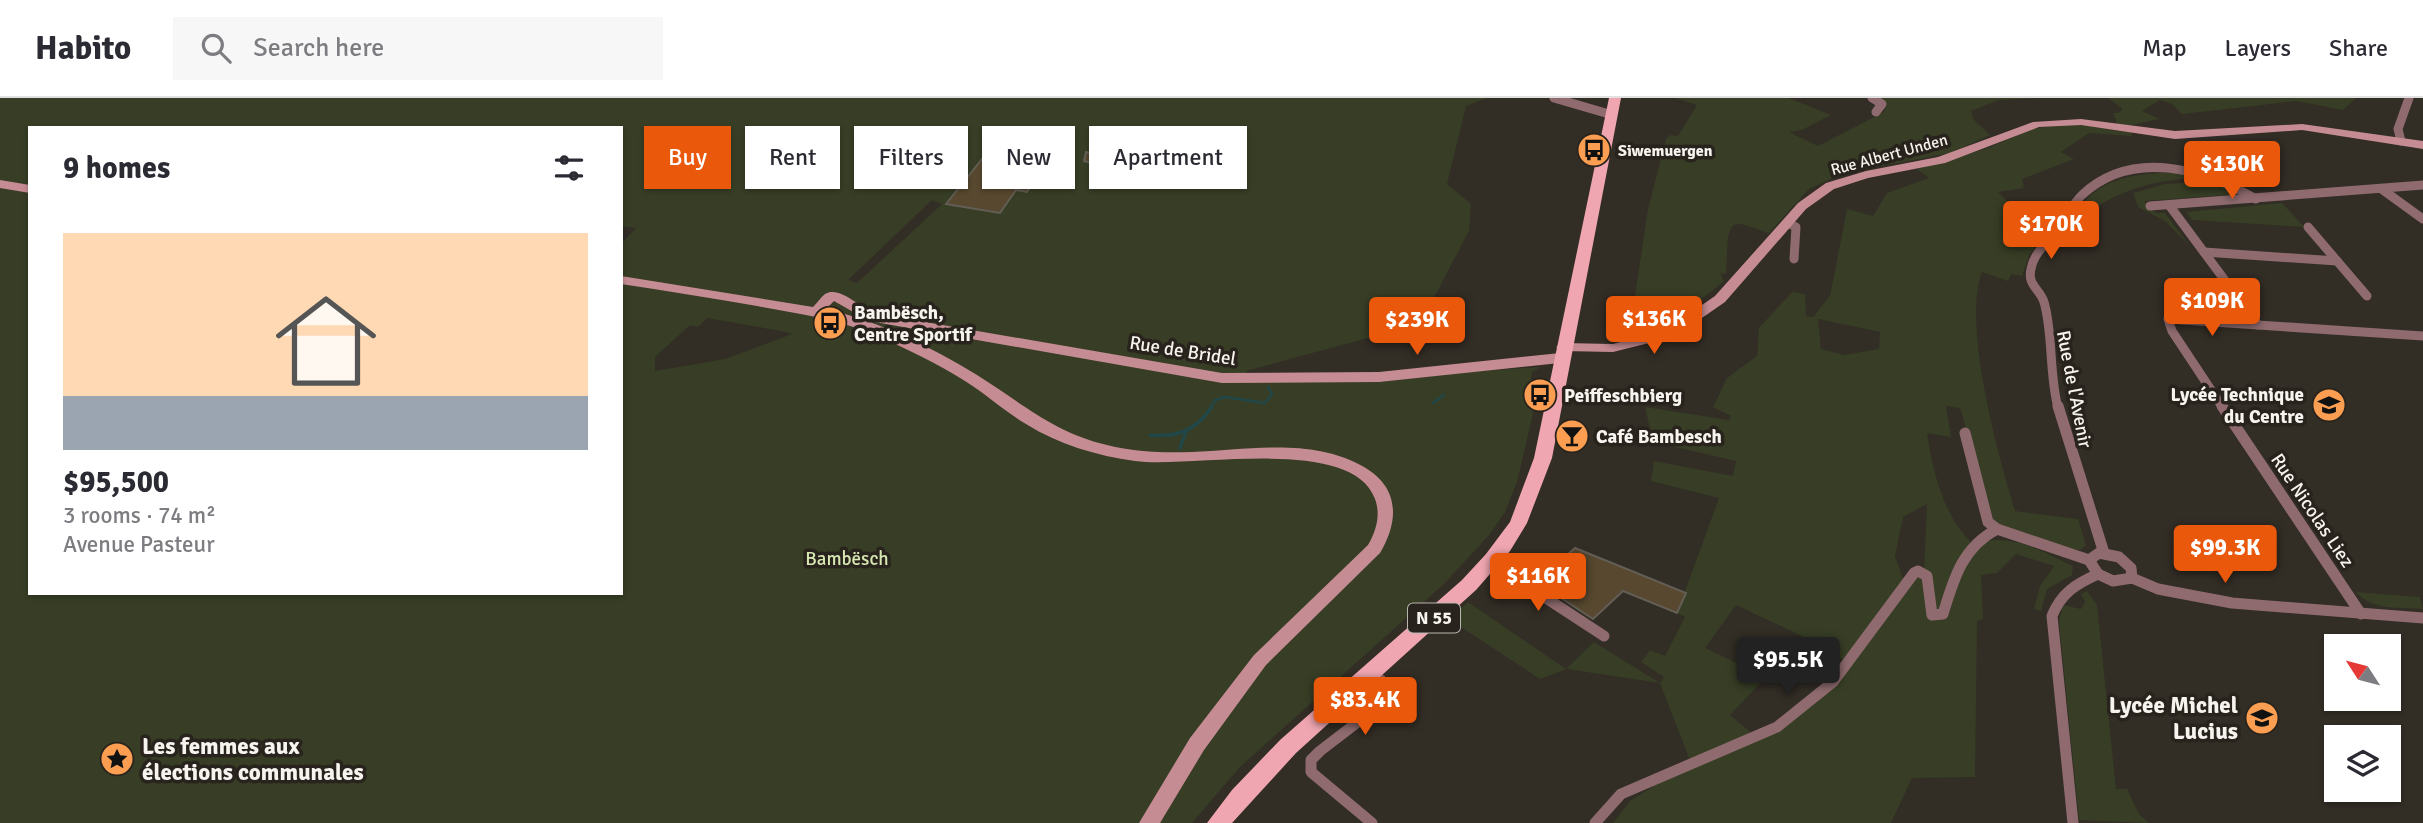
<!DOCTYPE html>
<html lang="en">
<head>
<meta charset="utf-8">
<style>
  :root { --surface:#fff; --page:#f7f7f7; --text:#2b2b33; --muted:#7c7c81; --line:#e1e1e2; --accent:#ea580c }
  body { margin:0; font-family:Signika,sans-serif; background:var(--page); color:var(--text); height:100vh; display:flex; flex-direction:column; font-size:26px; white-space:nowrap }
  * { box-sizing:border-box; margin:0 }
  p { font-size:23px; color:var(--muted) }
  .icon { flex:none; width:38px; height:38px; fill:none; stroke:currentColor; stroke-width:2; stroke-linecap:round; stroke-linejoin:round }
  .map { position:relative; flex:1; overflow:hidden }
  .panel { position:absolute; left:28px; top:28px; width:595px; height:469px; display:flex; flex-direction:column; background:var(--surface); border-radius:0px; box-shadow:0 2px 5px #0004 }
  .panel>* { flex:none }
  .guide { position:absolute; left:644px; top:28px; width:665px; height:63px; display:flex; gap:14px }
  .needle { width:46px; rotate:306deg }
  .fabs { position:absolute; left:2324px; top:536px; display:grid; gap:14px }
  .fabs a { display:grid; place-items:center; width:77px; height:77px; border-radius:0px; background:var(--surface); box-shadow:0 2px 5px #0004; font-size:35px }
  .price { position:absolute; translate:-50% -60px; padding:0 16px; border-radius:7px; background:var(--accent); color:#fff; font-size:23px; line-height:46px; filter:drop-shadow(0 2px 4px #0008) }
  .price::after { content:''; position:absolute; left:50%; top:42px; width:21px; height:16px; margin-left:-10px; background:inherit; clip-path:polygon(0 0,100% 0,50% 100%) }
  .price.on { background:#222; color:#fff }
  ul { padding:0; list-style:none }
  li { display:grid; align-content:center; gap:14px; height:371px; padding:0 35px }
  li+li { border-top:2px solid var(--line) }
  li span { display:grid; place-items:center; height:217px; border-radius:0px; color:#555 }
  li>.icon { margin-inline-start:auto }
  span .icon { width:126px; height:126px; fill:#fffc; stroke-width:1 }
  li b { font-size:30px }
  h2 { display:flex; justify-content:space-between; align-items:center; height:84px; padding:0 35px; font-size:30px }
  .pill { padding:0 24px; border-radius:0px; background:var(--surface); box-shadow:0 2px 5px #0004; font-size:24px; line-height:63px }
  .pill.on { background:var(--accent); color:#fff }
  header { display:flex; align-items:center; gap:42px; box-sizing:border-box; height:98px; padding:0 35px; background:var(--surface); border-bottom:2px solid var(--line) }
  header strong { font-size:33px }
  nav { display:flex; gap:38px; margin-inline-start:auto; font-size:24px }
  .search { width:490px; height:63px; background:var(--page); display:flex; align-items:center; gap:18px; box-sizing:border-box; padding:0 24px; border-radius:0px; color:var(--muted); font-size:26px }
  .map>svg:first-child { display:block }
  .green { fill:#373e25; fill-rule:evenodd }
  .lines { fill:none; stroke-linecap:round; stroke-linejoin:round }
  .stream-far1 { stroke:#214749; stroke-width:2.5 }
  .stream { stroke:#214749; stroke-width:3.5 }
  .building { fill:#57482f; stroke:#635e55; stroke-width:2 }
  .street-far1 { stroke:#8f6b6f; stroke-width:9 }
  .street { stroke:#8f6b6f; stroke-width:11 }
  .secondary { fill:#c68c94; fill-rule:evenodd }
  .primary { fill:#f0a6b1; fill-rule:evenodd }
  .labels { text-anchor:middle; stroke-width:7; stroke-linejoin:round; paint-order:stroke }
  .far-poi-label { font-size:16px; font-weight:bold; fill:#f7f4ef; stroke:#28231c; text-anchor:start }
  .far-street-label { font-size:16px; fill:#f7f4ef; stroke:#28231c }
  .shield { fill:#28231c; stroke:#b9b5b0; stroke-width:2 }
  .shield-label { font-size:18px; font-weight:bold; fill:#f7f4ef }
  .poi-label { font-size:19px; font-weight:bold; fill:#f7f4ef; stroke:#28231c; text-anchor:start }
  .street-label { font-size:19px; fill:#f7f4ef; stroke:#28231c }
  .park-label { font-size:19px; fill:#d7e7b1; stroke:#28231c }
  .near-poi-label { font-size:23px; font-weight:bold; fill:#f7f4ef; stroke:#28231c; text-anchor:end }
</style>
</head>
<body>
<header>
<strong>Habito</strong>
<div class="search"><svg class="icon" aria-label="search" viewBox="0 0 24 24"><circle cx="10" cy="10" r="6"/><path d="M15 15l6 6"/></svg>Search here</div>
<nav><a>Map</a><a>Layers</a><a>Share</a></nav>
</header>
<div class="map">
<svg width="2423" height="725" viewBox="0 0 2423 725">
  <rect width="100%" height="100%" fill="#322d25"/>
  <g class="green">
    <path d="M0 0H1487L1466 8 1447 86 1471 106 1469 133 1437 194 1420 218 1412 225 1386 235 1246 273 1250 281 1379 279 1541 269 1532 274 1531 281 1539 282 1531 297 1535 307 1517 384 1505 414 1490 436 1444 486 1240 669 1192 725H0ZM30 30H621V128L636 130 621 146V495H30ZM932 102 942 106 857 185 848 182ZM707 220 781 233 792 236 725 261 655 273V259L690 227 698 229Z"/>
    <path d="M1675 0H1789L1831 17 1802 32 1789 34 1818 48 1884 14 1887 6 1876 0H2042L1999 2 1971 13 1974 22 1990 37 1950 55 1841 76 1809 91 1769 135 1742 126 1733 127 1728 138 1726 176 1721 175 1723 184 1685 214 1658 230 1631 225 1648 111 1666 41 1670 37 1678 38 1697 7Z"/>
    <path d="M2108 0H2356L2343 12 2296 3 2182 16 2172 6 2160 2 2142 13 2160 21 2126 28 2117 26 2113 15H2118L2123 11Z"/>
    <path d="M2057 27H2083L2131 34 2132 38 2089 35 2061 54 2074 61 2022 81 2024 90 1998 94 2014 110 2033 120 2046 115 2057 124 2029 157 2022 178 2011 176 2008 183 1982 174C1962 227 1998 357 2015 413L2078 421 2086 447 2080 452 2072 451 2002 429 1994 423 1960 310 1946 308 1951 339 1927 335C1933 374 1943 417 1972 445 2014 435 2036 451 2073 468L2072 477 2047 491 2041 513 2034 511 2040 488 2054 468 2016 456 1997 475 1981 477 1983 521 1977 523 1975 679 1912 680 1891 725H1613L1630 703 1691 665 1660 585 1567 571 1540 581 1449 521 1468 504 1566 571 1594 544 1660 585 1664 579 1641 564 1650 552 1665 558 1685 519 1677 515 1719 400 1651 383 1654 363 1733 378 1736 363 1653 344 1645 309 1729 322 1731 318 1713 309 1727 280 1757 258 1759 230 1792 194 1805 196 1806 218 1813 219 1830 198 1847 111 1873 118 1887 95 1929 80 1917 71 1988 50 2032 31ZM1818 221 1880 234 1879 251 1844 257 1821 251ZM1927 406 1924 474 1905 486 1895 458 1903 419ZM1736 507 1821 547 1849 566 1777 629 1755 638 1730 617 1766 579 1705 550Z"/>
    <path d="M2173 74 2209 80C2170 80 2137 86 2103 105 2088 114 2078 127 2062 133 2072 123 2079 108 2090 98 2113 77 2143 76 2173 74Z"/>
    <path d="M2215 83 2239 96 2144 103 2156 115H2165L2189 147 2165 123 2138 109 2133 95 2165 86Z"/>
    <path d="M2282 105 2304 129 2192 122 2186 114Z"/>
    <path d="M2172 195 2221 198 2242 219 2186 215Z"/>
    <path d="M2087 493 2097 507 2116 691H2127L2139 716 2149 725 2079 722 2059 523 2063 507 2081 511 2085 504 2081 496Z"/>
    <path d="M2356 494 2420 499 2423 511C2400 509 2372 513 2356 494Z"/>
  </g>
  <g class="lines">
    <g class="stream-far1">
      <path d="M1433 305 1444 297"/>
      <path d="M1211 310 1215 302 1225 299 1265 305 1272 296 1268 289"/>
    </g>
    <g class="stream">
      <path d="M1150 337C1176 340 1198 331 1212 308"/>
      <path d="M1180 350 1186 333"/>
    </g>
  </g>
  <g class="building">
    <path d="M1086 54 1131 66 1123 73 1084 63Z"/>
    <path d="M986 56 1038 63 1035 67H1039L1031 80 1036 81 1027 94 1016 92 1000 115 946 106Z"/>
    <path d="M1575 450 1686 495 1677 515 1623 493 1593 521 1537 484 1543 478 1530 470 1542 459 1556 467Z"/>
  </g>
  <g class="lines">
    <g class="street-far1">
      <path d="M1554 0 1609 16"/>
      <path d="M1872 0 1882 6 1876 14"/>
      <path d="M2401 43 2398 31 2409 0"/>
      <path d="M2383 92 2423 121"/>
      <path d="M2169 107 2258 227"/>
      <path d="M2150 108 2423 87"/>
      <path d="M1788 125 1796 129 1794 161"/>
      <path d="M2308 129 2367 198"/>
      <path d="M2204 154 2337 163"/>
      <path d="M2176 193 2236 197"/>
      <path d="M2058 310C2049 276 2053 234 2044 204 2040 191 2027 187 2031 171 2034 153 2051 142 2061 128 2068 118 2073 105 2082 97 2132 50 2204 71 2256 101"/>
      <path d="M2223 310 2172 233 2168 221 2423 238"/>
    </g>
    <g class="street">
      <path d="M2058 308 2104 455"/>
      <path d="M2222 308 2361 516"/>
      <path d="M1965 335 1988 424 1997 431"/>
      <path d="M2089 462 2098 476 2113 483 2132 480 2158 491 2232 505 2423 520"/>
      <path d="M2089 462 2099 455 2119 459 2131 470 2132 480"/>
      <path d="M1491 464 1604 538"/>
      <path d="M1371 575 1397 594 1320 653 1311 662V674L1372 725"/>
      <path d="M1595 725 1621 696 1777 629 1833 584 1914 475 1918 473 1927 478 1932 517 1943 516C1954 480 1962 450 1997 431L2089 462"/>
      <path d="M2073 725 2052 518C2061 495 2076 486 2098 476"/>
    </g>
    <g class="secondary">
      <path d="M2081 21 2175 33 2302 26 2423 43V51L2302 32 2175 41 2081 27 2039 29 1945 65 1868 80 1834 91 1806 111 1725 204 1686 231 1653 244 1613 254 1563 253 1556 249 1563 245 1613 246 1643 238 1676 225 1715 198 1798 105 1826 85 1866 73 1938 59 2033 24Z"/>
      <path d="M0 82 30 87V95L0 90Z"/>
      <path d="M621 178 813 209C817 205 821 199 825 196 839 187 861 210 873 215L1222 275 1379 274 1560 255 1567 260 1560 265 1379 284 1222 285 869 223 834 203 826 211C879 223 931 249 977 277 1022 305 1053 334 1107 347 1135 354 1163 355 1192 354 1247 352 1313 339 1364 369 1400 390 1399 423 1380 455L1266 567 1204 652 1160 725H1139L1190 640 1254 557 1368 447C1376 433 1381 417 1375 401 1352 336 1190 371 1135 363 1097 358 1058 346 1026 326 1004 313 986 296 965 283 938 266 909 252 880 239 840 221 800 216 757 208 712 200 667 193 621 186Z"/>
    </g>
    <path class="primary" d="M1609 0H1621L1552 360 1527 425 1510 453 1476 492 1296 655 1232 725H1207L1232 692 1280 642 1462 482 1486 456 1510 424 1534 360Z"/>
  </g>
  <defs>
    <symbol id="bus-disc" viewBox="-11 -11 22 22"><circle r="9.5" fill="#fb9e51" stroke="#28231c"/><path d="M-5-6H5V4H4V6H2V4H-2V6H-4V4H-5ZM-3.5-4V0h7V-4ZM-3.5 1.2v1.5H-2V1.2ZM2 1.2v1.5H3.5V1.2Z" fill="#111"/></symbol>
    <symbol id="university-disc" viewBox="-11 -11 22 22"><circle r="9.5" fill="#fb9e51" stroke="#28231c"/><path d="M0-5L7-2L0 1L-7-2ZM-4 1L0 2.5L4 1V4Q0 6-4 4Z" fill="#111"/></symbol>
    <symbol id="bar-disc" viewBox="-11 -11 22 22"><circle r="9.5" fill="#fb9e51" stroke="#28231c"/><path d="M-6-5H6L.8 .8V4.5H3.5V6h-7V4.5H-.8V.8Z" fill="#111"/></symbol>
    <symbol id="school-disc" viewBox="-11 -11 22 22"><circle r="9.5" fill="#fb9e51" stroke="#28231c"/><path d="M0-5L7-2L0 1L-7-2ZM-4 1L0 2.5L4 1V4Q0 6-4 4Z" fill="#111"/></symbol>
    <symbol id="sight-disc" viewBox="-11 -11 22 22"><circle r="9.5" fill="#fb9e51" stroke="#28231c"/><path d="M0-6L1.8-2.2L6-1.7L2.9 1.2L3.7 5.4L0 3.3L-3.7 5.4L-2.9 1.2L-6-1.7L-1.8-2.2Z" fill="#111"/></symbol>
  </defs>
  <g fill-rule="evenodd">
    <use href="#bus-disc" x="1575" y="33" width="38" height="38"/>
    <use href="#bus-disc" x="811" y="206" width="38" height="38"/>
    <use href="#bus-disc" x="1521" y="278" width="38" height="38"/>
    <use href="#university-disc" x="2310" y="288" width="38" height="38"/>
    <use href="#bar-disc" x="1553" y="319" width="38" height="38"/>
    <use href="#school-disc" x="2243" y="601" width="38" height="38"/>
    <use href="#sight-disc" x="98" y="642" width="38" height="38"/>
  </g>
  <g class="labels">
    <g class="far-poi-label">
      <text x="1618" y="58">Siwemuergen</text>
    </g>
    <g class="far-street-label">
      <text transform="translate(1889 56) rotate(-15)" y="6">Rue Albert Unden</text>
    </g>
    <rect class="shield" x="1408" y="505.5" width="52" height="29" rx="5"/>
    <g class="shield-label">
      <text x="1434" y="526">N 55</text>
    </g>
    <g class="poi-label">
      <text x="854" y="221">Bambësch,<tspan x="854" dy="22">Centre Sportif</tspan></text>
      <text x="2304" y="303" text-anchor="end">Lycée Technique<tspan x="2304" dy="22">du Centre</tspan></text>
      <text x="1564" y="304">Peiffeschbierg</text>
      <text x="1596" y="345">Café Bambesch</text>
    </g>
    <g class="street-label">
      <text transform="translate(1183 252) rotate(9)" y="7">Rue de Bridel</text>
      <text transform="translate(2075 291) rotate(79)" y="7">Rue de l'Avenir</text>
      <text transform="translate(2313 412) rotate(56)" y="7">Rue Nicolas Liez</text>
    </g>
    <g class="park-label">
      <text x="847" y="467">Bambësch</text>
    </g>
    <g class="near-poi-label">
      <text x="2238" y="615">Lycée Michel<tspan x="2238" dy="26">Lucius</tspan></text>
      <text x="142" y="656" text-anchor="start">Les femmes aux<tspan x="142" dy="26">élections communales</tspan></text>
    </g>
  </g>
</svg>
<div class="fabs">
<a><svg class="needle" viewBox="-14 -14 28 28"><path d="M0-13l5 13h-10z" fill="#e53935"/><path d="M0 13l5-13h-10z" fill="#7c7c81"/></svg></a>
<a><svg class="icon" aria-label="layers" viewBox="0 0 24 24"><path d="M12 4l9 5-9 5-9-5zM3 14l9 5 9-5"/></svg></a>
</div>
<b class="price" style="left:2232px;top:103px">$130K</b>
<b class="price" style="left:2051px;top:163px">$170K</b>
<b class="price" style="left:2212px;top:240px">$109K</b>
<b class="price" style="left:1654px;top:258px">$136K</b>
<b class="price" style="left:1417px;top:259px">$239K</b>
<b class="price" style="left:2225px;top:487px">$99.3K</b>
<b class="price" style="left:1538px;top:515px">$116K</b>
<b class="price on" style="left:1788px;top:599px">$95.5K</b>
<b class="price" style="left:1365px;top:639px">$83.4K</b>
<div class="guide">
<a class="pill on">Buy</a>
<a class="pill">Rent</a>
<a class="pill">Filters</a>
<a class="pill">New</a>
<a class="pill">Apartment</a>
</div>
<section class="panel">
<h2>9 homes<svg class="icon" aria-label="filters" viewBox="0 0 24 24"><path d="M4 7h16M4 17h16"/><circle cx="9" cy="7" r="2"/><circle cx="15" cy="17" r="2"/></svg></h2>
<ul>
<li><span style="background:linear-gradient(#ffd9b3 75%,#9aa5b1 0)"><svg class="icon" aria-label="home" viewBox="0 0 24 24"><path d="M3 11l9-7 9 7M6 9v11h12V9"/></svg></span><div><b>$95,500</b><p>3 rooms · 74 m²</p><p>Avenue Pasteur</p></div></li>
</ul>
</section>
</div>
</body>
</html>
